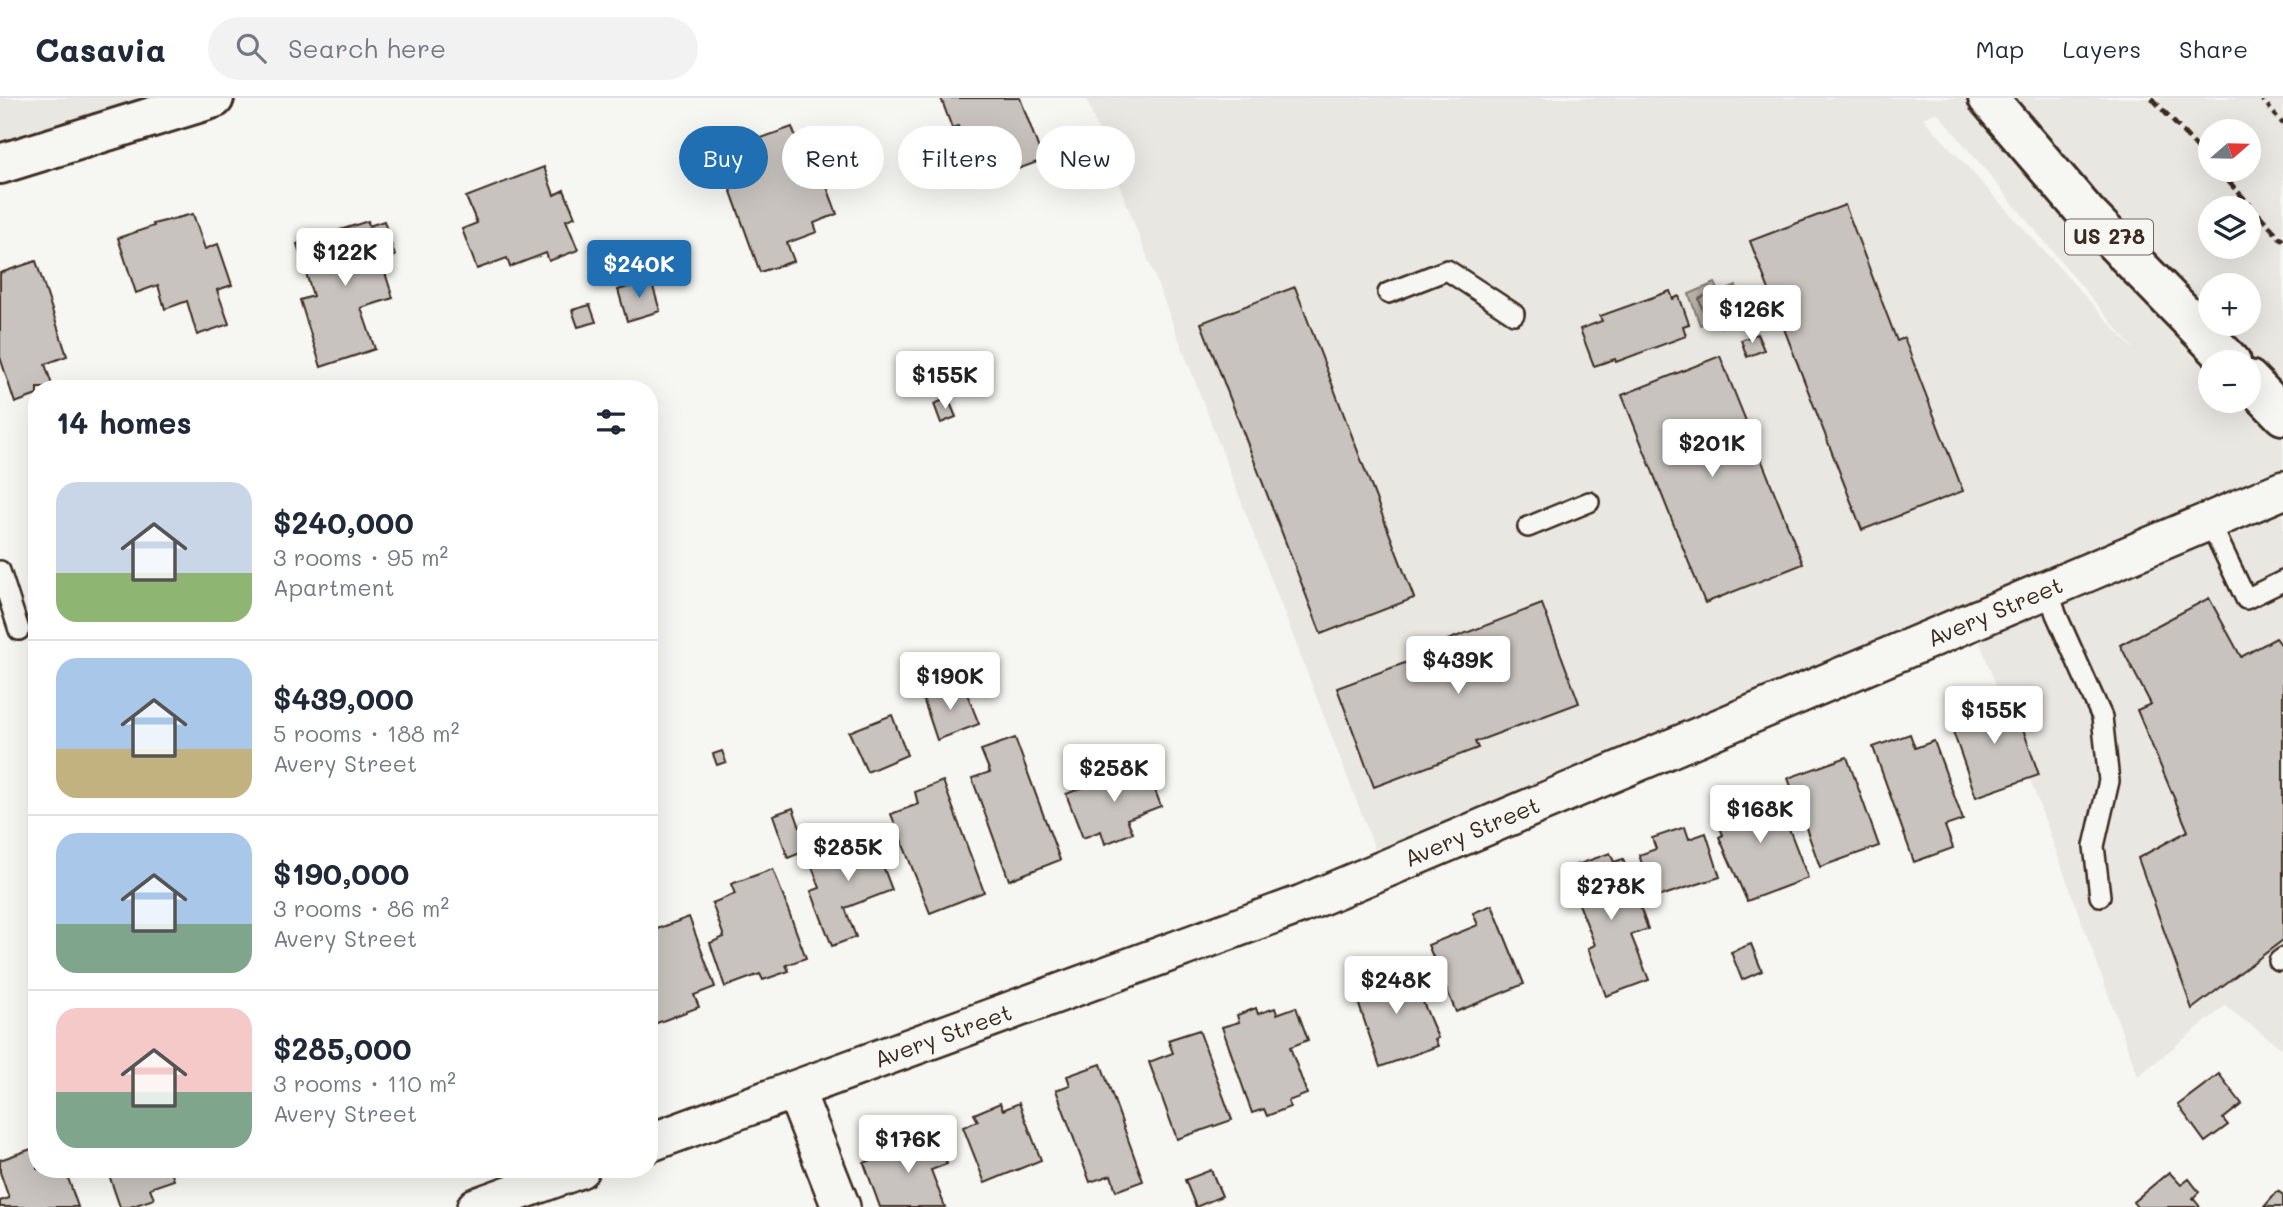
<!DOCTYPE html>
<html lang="en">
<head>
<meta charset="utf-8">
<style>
  :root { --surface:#fff; --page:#f2f2f3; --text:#1f2937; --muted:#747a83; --line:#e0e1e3; --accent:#1f6fb2 }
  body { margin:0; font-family:Mali,sans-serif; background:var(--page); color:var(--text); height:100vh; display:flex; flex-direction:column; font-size:26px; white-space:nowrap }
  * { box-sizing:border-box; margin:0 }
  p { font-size:23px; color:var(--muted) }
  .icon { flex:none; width:38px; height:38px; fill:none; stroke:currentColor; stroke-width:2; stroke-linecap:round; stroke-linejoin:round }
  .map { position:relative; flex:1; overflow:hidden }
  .drawer { position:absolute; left:28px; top:282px; width:630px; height:798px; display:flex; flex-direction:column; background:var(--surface); border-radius:28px; box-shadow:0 7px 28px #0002 }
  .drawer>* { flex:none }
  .top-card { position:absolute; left:679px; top:28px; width:665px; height:63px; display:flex; gap:14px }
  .needle { width:46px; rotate:70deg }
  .tools { position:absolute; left:2198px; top:21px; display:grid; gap:14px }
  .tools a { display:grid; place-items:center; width:63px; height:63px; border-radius:50%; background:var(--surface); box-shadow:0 7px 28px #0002; font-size:35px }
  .price { position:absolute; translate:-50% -60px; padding:0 16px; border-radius:7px; background:#fff; color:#222; font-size:23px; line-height:46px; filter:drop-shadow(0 2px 4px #0008) }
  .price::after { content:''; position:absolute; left:50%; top:42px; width:21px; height:16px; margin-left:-10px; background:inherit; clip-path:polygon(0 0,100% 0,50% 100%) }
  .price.active { background:var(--accent); color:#fff }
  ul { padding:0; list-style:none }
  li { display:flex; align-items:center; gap:21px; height:175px; padding:0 28px }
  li+li { border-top:2px solid var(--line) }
  li span { display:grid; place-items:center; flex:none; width:196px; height:140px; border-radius:21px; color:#555 }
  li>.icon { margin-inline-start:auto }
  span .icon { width:84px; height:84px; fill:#fffc; stroke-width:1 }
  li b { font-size:30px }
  h2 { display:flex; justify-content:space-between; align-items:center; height:84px; padding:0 28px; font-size:30px }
  .pill { padding:0 24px; border-radius:32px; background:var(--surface); box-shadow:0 7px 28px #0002; font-size:24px; line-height:63px }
  .pill.active { background:var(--accent); color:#fff }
  header { display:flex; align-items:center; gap:42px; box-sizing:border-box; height:98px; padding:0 35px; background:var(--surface); border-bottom:2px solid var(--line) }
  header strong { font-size:33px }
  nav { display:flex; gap:38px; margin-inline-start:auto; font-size:24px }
  .search { width:490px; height:63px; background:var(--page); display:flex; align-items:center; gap:18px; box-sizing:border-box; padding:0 24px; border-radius:38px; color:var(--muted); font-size:26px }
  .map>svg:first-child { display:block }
  .built { fill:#e8e7e2; fill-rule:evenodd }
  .water { fill:#b6b0a9; stroke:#857a71; stroke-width:2 }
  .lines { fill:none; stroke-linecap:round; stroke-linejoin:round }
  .shore { stroke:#6c6056; stroke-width:2 }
  .building { fill:#c8c3be; stroke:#3b2a1e; stroke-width:2 }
  .service-casing { stroke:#3b2a1e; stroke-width:24 }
  .minor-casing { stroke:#3b2a1e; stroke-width:42 }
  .secondary-casing { stroke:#3b2a1e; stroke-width:44 }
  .primary-casing { stroke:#3b2a1e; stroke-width:44 }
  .path { stroke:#3b2a1e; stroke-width:4.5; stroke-dasharray:5 5; stroke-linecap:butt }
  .service { stroke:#f6f6f2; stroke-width:19 }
  .minor { stroke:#f6f6f2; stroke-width:37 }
  .secondary { stroke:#f6f6f2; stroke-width:38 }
  .primary { stroke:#f6f6f2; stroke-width:38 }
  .rail { stroke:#3b2a1e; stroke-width:5; stroke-dasharray:10 5; stroke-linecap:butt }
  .labels { text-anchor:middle; stroke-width:7; stroke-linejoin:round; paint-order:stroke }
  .shield { fill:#f6f6f2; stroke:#73675e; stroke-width:2 }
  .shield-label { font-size:21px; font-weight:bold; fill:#3b2a1e }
  .street-label { font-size:23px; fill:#3b2a1e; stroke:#f6f6f2 }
</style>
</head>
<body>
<header>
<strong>Casavia</strong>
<div class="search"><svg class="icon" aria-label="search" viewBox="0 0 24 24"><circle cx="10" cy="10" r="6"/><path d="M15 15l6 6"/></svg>Search here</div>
<nav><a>Map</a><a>Layers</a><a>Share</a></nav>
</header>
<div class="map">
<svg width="2283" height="1109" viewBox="0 0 2283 1109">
  <rect width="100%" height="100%" fill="#f6f6f2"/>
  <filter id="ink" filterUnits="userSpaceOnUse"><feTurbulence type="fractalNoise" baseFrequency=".0143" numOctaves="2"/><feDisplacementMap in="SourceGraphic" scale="14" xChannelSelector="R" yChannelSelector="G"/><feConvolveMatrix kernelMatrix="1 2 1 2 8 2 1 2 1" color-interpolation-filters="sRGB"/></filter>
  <g filter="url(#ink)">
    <g class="built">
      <path d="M0 0H199L0 69Z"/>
      <path d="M1086 0H2283V951L2225 908 2138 978 1976 533 1375 751ZM1937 14 2133 250V251L1923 20ZM2210 33H2249V72H2210ZM2210 110H2249V149H2210ZM2210 187H2249V226H2210ZM2210 264H2249V303H2210Z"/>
    </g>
    <path class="water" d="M1715 185 1720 195 1736 188 1747 219 1721 229 1718 220 1700 227 1689 196Z"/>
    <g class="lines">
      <path class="shore" d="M1710 195 1719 201 1732 199 1736 215 1727 219 1718 213 1704 216 1699 201Z"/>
    </g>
    <g class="building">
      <path d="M941 0H1020L1043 62 1001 77 997 65 963 80 952 51 965 46 958 28 952 30Z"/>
      <path d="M792 29 811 82 823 78 837 116 814 125 817 134 787 145 794 163 760 174 720 63 750 53 747 45Z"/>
      <path d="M544 69 554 97 564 92 575 119 566 122 578 152 549 163 546 155 510 169 507 160 477 171 462 131 477 125 466 99Z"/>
      <path d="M1845 107 1897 243 1904 240 1963 393 1862 432 1750 143Z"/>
      <path d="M193 116 205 151 218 146 232 187 217 192 229 226 197 237 187 203 165 211 158 187 136 195 118 140 154 128 153 126Z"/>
      <path d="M368 123 369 128 384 123 395 158 381 162 393 200 361 210 375 251 321 269 300 202 313 198 297 146Z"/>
      <path d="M36 163 67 258 45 266 53 290H37V297L15 305 0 259V175Z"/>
      <path d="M651 182 660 213 627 223 618 192Z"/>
      <path d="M1295 189 1414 500 1321 536 1201 225Z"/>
      <path d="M1670 193 1673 201 1679 198 1689 226 1683 228 1686 238 1616 264 1615 261 1594 268 1580 231 1602 223 1600 218Z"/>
      <path d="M590 207 596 224 578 229 572 212Z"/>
      <path d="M1757 236 1764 252 1747 259 1741 242Z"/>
      <path d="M1720 258 1803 466 1705 505 1622 297Z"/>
      <path d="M948 300 956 319 941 325 934 306Z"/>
      <path d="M2209 500 2241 559 2276 540 2283 549V842L2192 911 2138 760 2188 733 2137 612 2151 606 2120 547Z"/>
      <path d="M1542 506 1579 605 1475 644 1478 650 1374 689 1337 590 1440 552 1437 546Z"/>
      <path d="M963 586 979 626 937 642 923 600Z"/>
      <path d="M1987 600 1990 608 2012 600 2039 677 1976 699 1949 622 1971 615 1968 607Z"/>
      <path d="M892 617 907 657 867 674 849 634Z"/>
      <path d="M1910 636 1915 650 1934 643 1963 722 1945 728 1953 750 1914 764 1873 649Z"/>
      <path d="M1015 640 1060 762 1009 782 972 680 990 674 981 652Z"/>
      <path d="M722 653 726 664 717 667 713 656Z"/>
      <path d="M1847 659 1879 748 1820 769 1788 680Z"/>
      <path d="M1145 666 1161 708 1127 721 1133 735 1105 746 1101 733 1083 740 1066 696Z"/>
      <path d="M943 683 984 794 930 815 891 716 918 706 915 694Z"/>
      <path d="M1773 689 1808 780 1747 803 1719 739 1723 737 1715 717 1732 711 1730 706Z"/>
      <path d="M793 710 808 752 788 760 773 717Z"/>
      <path d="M1685 729 1689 741 1706 735 1720 779 1654 800 1639 757 1656 751 1652 740Z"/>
      <path d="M869 731 892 792 845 810 856 839 832 848 811 793 820 790 812 769 839 759 833 744Z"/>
      <path d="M1610 755 1614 764 1623 761 1648 831 1631 837 1649 882 1606 898 1588 850 1595 847 1570 783 1579 780 1574 768Z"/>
      <path d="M773 771 806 860 786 867 789 873 763 882 760 876 725 889 710 845 724 839 712 805 735 796 731 786Z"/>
      <path d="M1492 807 1524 886 1456 914 1428 847 1478 827 1473 815Z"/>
      <path d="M689 819 715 889 694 897 699 909 649 928V834Z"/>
      <path d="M1751 846 1762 873 1742 882 1731 854Z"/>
      <path d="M1407 866 1438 940 1435 941 1438 948 1380 969 1354 892 1373 885 1371 880Z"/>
      <path d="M1296 909 1308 942 1290 949 1307 996 1288 1003 1290 1009 1267 1018 1264 1011 1252 1015 1222 929 1239 924 1237 917 1256 910 1258 916 1275 910 1277 916Z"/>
      <path d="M1199 932 1232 1022 1177 1041 1149 964 1173 955 1168 942Z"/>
      <path d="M1101 966 1143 1083 1116 1093 1111 1077 1090 1084 1056 992 1070 987 1067 978Z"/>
      <path d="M2219 976 2242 1006 2223 1021 2228 1027 2205 1044 2178 1007Z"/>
      <path d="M1000 1005 1003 1012 1019 1005 1041 1062 985 1085 963 1029 978 1023 974 1016Z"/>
      <path d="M936 1038 947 1066 931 1072 945 1109H880L864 1065 884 1057 882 1052 905 1044 906 1049Z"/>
      <path d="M37 1049V1071H65L78 1109H0V1103L9 1100 0 1074V1062Z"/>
      <path d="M107 1071H170L174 1082 150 1090 154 1101 130 1109H120Z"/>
      <path d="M1211 1072 1222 1098 1196 1109 1185 1082Z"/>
      <path d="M2169 1074 2181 1087 2189 1081 2199 1094 2193 1100 2200 1109H2137L2133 1104Z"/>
      <path d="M2278 1093 2283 1097V1109H2264Z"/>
    </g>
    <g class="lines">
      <defs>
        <g id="service">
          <path d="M1388 195 1447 172 1514 216"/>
          <path d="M2209 423 2246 501 2283 483"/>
          <path d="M1528 429 1589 404"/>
          <path d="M0 473 19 532"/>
          <path d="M2048 491 2056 516 2102 619 2109 683 2094 748 2100 798"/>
          <path d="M2279 863 2283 860"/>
        </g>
        <g id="minor">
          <path d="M795 992 841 1109"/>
          <path d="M649 1045 1302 806 2283 392"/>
          <path d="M476 1109 580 1071"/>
        </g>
        <path id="secondary" d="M0 66 214 0"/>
        <g id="primary">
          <path d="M1988 0 2087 116 2231 264"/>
          <path d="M2249 282 2283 317"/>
        </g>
      </defs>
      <use href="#service" class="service-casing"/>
      <use href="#minor" class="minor-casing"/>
      <use href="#secondary" class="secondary-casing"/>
      <use href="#primary" class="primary-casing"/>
      <path class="path" d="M2261 0 2283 26"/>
      <use href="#service" class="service"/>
      <use href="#minor" class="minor"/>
      <use href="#secondary" class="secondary"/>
      <use href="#primary" class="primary"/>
      <g class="rail">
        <path d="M2152 0 2210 64"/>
        <path d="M2218 72 2283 143"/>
      </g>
    </g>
  </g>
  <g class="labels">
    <rect class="shield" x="2065" y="121.5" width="88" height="35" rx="5"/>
    <g class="shield-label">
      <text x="2109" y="146">US 278</text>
    </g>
    <g class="street-label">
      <text transform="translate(1995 514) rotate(-23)" y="8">Avery Street</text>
      <text transform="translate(1472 734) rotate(-23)" y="8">Avery Street</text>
      <text transform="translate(943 938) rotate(-20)" y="8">Avery Street</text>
    </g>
  </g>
</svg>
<div class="tools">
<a><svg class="needle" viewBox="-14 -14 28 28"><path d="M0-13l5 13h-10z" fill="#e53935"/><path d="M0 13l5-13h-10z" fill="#747a83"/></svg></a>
<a><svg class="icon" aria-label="layers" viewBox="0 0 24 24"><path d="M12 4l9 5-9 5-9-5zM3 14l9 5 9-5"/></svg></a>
<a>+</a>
<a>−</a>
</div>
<b class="price" style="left:345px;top:190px">$122K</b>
<b class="price active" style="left:639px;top:202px">$240K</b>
<b class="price" style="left:1752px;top:247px">$126K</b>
<b class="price" style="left:945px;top:313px">$155K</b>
<b class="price" style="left:1712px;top:381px">$201K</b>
<b class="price" style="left:1458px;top:598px">$439K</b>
<b class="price" style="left:950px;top:614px">$190K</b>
<b class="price" style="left:1994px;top:648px">$155K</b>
<b class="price" style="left:1114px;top:706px">$258K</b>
<b class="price" style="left:1760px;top:747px">$168K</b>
<b class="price" style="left:848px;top:785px">$285K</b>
<b class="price" style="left:1611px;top:824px">$278K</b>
<b class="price" style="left:1396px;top:918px">$248K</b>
<b class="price" style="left:908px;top:1077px">$176K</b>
<div class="top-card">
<a class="pill active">Buy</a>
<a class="pill">Rent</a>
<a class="pill">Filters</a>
<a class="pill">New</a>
</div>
<section class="drawer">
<h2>14 homes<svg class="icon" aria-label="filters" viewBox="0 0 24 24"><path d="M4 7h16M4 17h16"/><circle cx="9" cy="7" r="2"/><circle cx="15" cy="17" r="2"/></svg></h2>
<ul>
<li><span style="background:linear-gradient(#c9d6e8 65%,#8fb573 0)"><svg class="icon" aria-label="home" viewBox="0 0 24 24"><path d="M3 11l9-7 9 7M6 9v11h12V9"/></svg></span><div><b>$240,000</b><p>3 rooms · 95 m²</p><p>Apartment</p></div></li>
<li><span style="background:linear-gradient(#a9c7e8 65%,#c2b280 0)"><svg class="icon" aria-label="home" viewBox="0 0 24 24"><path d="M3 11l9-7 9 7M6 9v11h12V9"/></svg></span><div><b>$439,000</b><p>5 rooms · 188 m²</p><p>Avery Street</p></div></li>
<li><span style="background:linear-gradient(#a9c7e8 65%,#7fa58c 0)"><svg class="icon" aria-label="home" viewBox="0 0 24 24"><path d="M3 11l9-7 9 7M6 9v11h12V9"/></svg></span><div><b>$190,000</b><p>3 rooms · 86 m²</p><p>Avery Street</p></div></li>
<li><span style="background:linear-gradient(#f6c9c9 60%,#7fa58c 0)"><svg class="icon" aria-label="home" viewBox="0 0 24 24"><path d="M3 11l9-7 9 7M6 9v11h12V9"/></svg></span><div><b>$285,000</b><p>3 rooms · 110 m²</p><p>Avery Street</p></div></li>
</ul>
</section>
</div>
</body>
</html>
